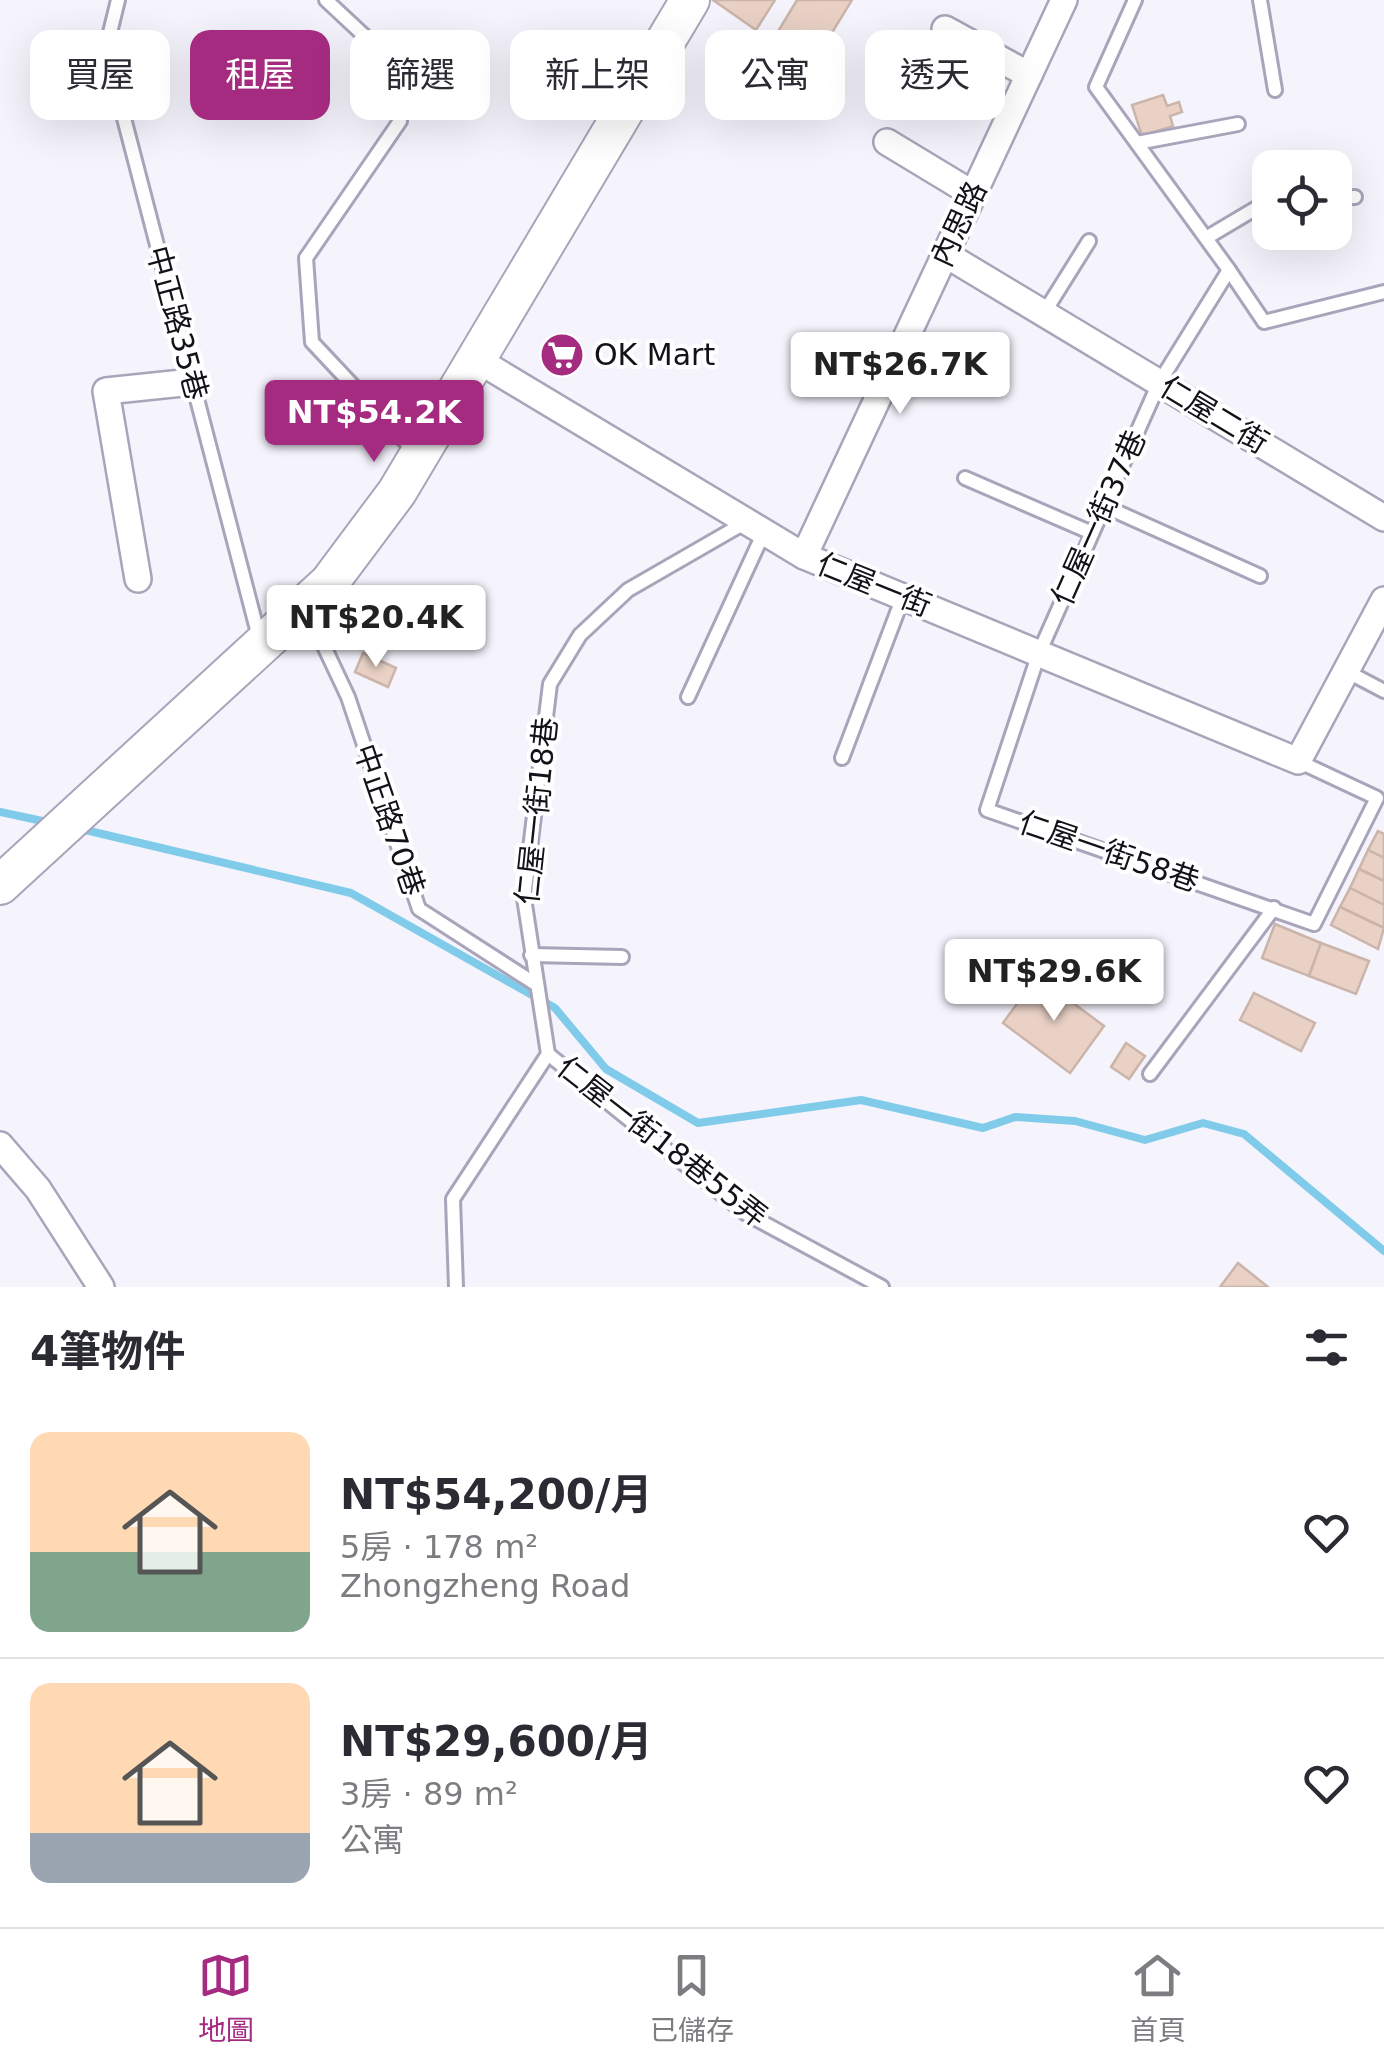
<!DOCTYPE html>
<html lang="zh-TW">
<head>
<meta charset="utf-8">
<style>
  :root { --surface:#fff; --page:#f7f7f7; --text:#2b2b33; --muted:#7c7c81; --line:#e1e1e2; --accent:#a52b81 }
  body { margin:0; font-family:"DejaVu Sans","Noto Sans TC",sans-serif; background:var(--page); color:var(--text); height:100vh; display:flex; flex-direction:column; font-size:38px; white-space:nowrap }
  * { box-sizing:border-box; margin:0 }
  p { font-size:32px; color:var(--muted) }
  .icon { flex:none; width:55px; height:55px; fill:none; stroke:currentColor; stroke-width:2; stroke-linecap:round; stroke-linejoin:round }
  .map { position:relative; height:1287px; overflow:hidden }
  .sheet { display:flex; flex-direction:column; background:var(--surface); flex:1 }
  .sheet>* { flex:none }
  .banner { position:absolute; left:30px; top:30px; width:1325px; height:90px; display:flex; gap:20px }
  .buttons { position:absolute; left:1252px; top:150px; display:grid; gap:20px }
  .buttons a { display:grid; place-items:center; width:100px; height:100px; border-radius:20px; background:var(--surface); box-shadow:0 10px 40px #0002; font-size:50px }
  .price { position:absolute; translate:-50% -85px; padding:0 22px; border-radius:10px; background:#fff; color:#222; font-size:32px; line-height:65px; filter:drop-shadow(0 2px 5px #0008) }
  .price::after { content:''; position:absolute; left:50%; top:60px; width:30px; height:22px; margin-left:-15px; background:inherit; clip-path:polygon(0 0,100% 0,50% 100%) }
  .price.active { background:var(--accent); color:#fff }
  ul { padding:0; list-style:none }
  li { display:flex; align-items:center; gap:30px; height:250px; padding:0 30px }
  li+li { border-top:2px solid var(--line) }
  li span { display:grid; place-items:center; flex:none; width:280px; height:200px; border-radius:20px; color:#555 }
  li>.icon { margin-inline-start:auto }
  span .icon { width:120px; height:120px; fill:#fffc; stroke-width:1 }
  li b { font-size:42px }
  h2 { display:flex; justify-content:space-between; align-items:center; height:120px; padding:0 30px; font-size:42px }
  .pill { padding:0 35px; border-radius:20px; background:var(--surface); box-shadow:0 10px 40px #0002; font-size:35px; line-height:90px }
  .pill.active { background:var(--accent); color:#fff }
  .tabs { display:flex; justify-content:space-around; align-items:center; height:140px; border-top:2px solid var(--line); background:var(--surface); font-size:28px; color:var(--muted) }
  .tabs a { display:grid; justify-items:center; gap:5px }
  .tabs .active { color:var(--accent) }
  .map>svg:first-child { display:block }
  .lines { fill:none; stroke-linecap:round; stroke-linejoin:round }
  .stream { stroke:#81cbea; stroke-width:8 }
  .building { fill:#e9d1c6; stroke:#cbb4a9; stroke-width:2.5 }
  .lane-casing { stroke:#aaa4ba; stroke-width:18 }
  .street-casing { stroke:#aaa4ba; stroke-width:30 }
  .secondary-casing { stroke:#aaa4ba; stroke-width:42 }
  .lane { stroke:#fff; stroke-width:12 }
  .street { stroke:#fff; stroke-width:25 }
  .secondary { stroke:#fff; stroke-width:38 }
  .labels { text-anchor:middle; stroke-width:8; stroke-linejoin:round; paint-order:stroke }
  .street-label { font-size:30px; fill:#141219; stroke:#fff }
  .poi-label { font-size:30px; fill:#141219; stroke:#fff; text-anchor:start }
</style>
</head>
<body>
<div class="map">
<svg width="1384" height="1287" viewBox="0 0 1384 1287">
  <rect width="100%" height="100%" fill="#f5f3fc"/>
  <g class="lines">
    <g class="stream">
      <path d="M0 812 47 822"/>
      <path d="M81 829 351 893 555 1008 606 1069 698 1123 861 1100 983 1128 1015 1117 1075 1121 1145 1140 1203 1123 1244 1134 1384 1251"/>
    </g>
  </g>
  <g class="building">
    <path d="M713 0H775L756 30Z"/>
    <path d="M797 0H852L814 62 774 38Z"/>
    <path d="M1163 95 1167 106 1179 102 1182 112 1170 116 1173 126 1142 136 1132 105Z"/>
    <path d="M363 653 396 668 388 687 355 672Z"/>
    <path d="M1378 831 1384 834V858L1368 850Z"/>
    <path d="M1368 850 1384 858V881L1359 869Z"/>
    <path d="M1359 869 1384 881V905L1350 888Z"/>
    <path d="M1350 888 1384 905V928L1340 907Z"/>
    <path d="M1340 907 1384 928 1378 949 1331 925Z"/>
    <path d="M1275 924 1321 943 1309 976 1262 958Z"/>
    <path d="M1321 943 1369 961 1356 994 1309 976Z"/>
    <path d="M1037 976 1104 1026 1070 1073 1003 1023Z"/>
    <path d="M1254 993 1315 1023 1301 1051 1240 1020Z"/>
    <path d="M1126 1043 1145 1056 1129 1079 1111 1067Z"/>
    <path d="M1238 1263 1268 1287H1220Z"/>
  </g>
  <g class="lines">
    <defs>
      <g id="lane">
        <path d="M118 0 106 49 260 641"/>
        <path d="M326 0 371 42"/>
        <path d="M1135 0 1096 87 1229 270 1159 383 1039 653 987 810 1314 924 1377 798 1298 761"/>
        <path d="M1260 0 1275 90"/>
        <path d="M400 121 306 258 312 342 416 453"/>
        <path d="M1137 143 1238 124"/>
        <path d="M1335 198 1355 197"/>
        <path d="M1206 238 1270 200"/>
        <path d="M1229 270 1264 322 1384 292"/>
        <path d="M1044 313 1089 241"/>
        <path d="M965 478 1092 533"/>
        <path d="M1104 506 1260 576"/>
        <path d="M306 608 348 697 419 909 534 983"/>
        <path d="M1346 671 1384 691"/>
        <path d="M688 697 764 532"/>
        <path d="M842 758 903 597"/>
        <path d="M531 955 622 957"/>
        <path d="M548 1054 745 1213 882 1287"/>
        <path d="M1150 1074 1274 908"/>
        <path d="M456 1287 453 1199 548 1054 524 898 550 684 580 635 628 590 746 522"/>
      </g>
      <g id="street">
        <path d="M945 29 1029 75"/>
        <path d="M887 142 973 194"/>
        <path d="M945 254 1384 518"/>
        <path d="M476 359 804 556 1298 761 1384 600"/>
        <path d="M804 556 1064 0"/>
        <path d="M138 579 106 391 192 382"/>
        <path d="M0 1145 38 1189 101 1287"/>
      </g>
      <path id="secondary" d="M0 885 329 583 397 492 690 0"/>
    </defs>
    <use href="#lane" class="lane-casing"/>
    <use href="#street" class="street-casing"/>
    <use href="#secondary" class="secondary-casing"/>
    <use href="#lane" class="lane"/>
    <use href="#street" class="street"/>
    <use href="#secondary" class="secondary"/>
  </g>
  <defs>
    <symbol id="supermarket-disc" viewBox="-11 -11 22 22"><circle r="9.5" fill="#a52b81" stroke="#fff"/><path d="M-6-5.5h2.5l.6 2H6L4.5 2H-2.5L-4.4-4H-6ZM-1.5 3.2a1.3 1.3 0 1 0 .1 0ZM3 3.2a1.3 1.3 0 1 0 .1 0Z" fill="#fff"/></symbol>
  </defs>
  <g fill-rule="evenodd">
    <use href="#supermarket-disc" x="537" y="330" width="50" height="50"/>
  </g>
  <g class="labels">
    <g class="street-label">
      <text transform="translate(959 224) rotate(-65)" y="10">內思路</text>
      <text transform="translate(177 323) rotate(75)" y="10">中正路35巷</text>
      <text transform="translate(1214 415) rotate(31)" y="10">仁屋二街</text>
      <text transform="translate(1099 518) rotate(-66)" y="10">仁屋一街37巷</text>
      <text transform="translate(874 585) rotate(22)" y="10">仁屋一街</text>
      <text transform="translate(537 811) rotate(-84)" y="10">仁屋一街18巷</text>
      <text transform="translate(389 820) rotate(71)" y="10">中正路70巷</text>
      <text transform="translate(1109 852) rotate(19)" y="10">仁屋一街58巷</text>
      <text transform="translate(662 1142) rotate(38)" y="10">仁屋一街18巷55弄</text>
    </g>
    <g class="poi-label">
      <text x="594" y="365">OK Mart</text>
    </g>
  </g>
</svg>
<div class="buttons">
<a><svg class="icon" aria-label="locate" viewBox="0 0 24 24"><circle cx="12" cy="12" r="6"/><path d="M12 2v4M12 18v4M2 12h4M18 12h4"/></svg></a>
</div>
<b class="price" style="left:900px;top:417px">NT$26.7K</b>
<b class="price active" style="left:374px;top:465px">NT$54.2K</b>
<b class="price" style="left:376px;top:670px">NT$20.4K</b>
<b class="price" style="left:1054px;top:1024px">NT$29.6K</b>
<div class="banner">
<a class="pill">買屋</a>
<a class="pill active">租屋</a>
<a class="pill">篩選</a>
<a class="pill">新上架</a>
<a class="pill">公寓</a>
<a class="pill">透天</a>
</div>
</div>
<section class="sheet">
<h2>4筆物件<svg class="icon" aria-label="filters" viewBox="0 0 24 24"><path d="M4 7h16M4 17h16"/><circle cx="9" cy="7" r="2"/><circle cx="15" cy="17" r="2"/></svg></h2>
<ul>
<li><span style="background:linear-gradient(#ffd9b3 60%,#7fa58c 0)"><svg class="icon" aria-label="home" viewBox="0 0 24 24"><path d="M3 11l9-7 9 7M6 9v11h12V9"/></svg></span><div><b>NT$54,200/月</b><p>5房 · 178 m²</p><p>Zhongzheng Road</p></div><svg class="icon" aria-label="heart" viewBox="0 0 24 24"><path d="M12 20l-8-8c-3-5 5-10 8-4 3-6 11-1 8 4z"/></svg></li>
<li><span style="background:linear-gradient(#ffd9b3 75%,#9aa5b1 0)"><svg class="icon" aria-label="home" viewBox="0 0 24 24"><path d="M3 11l9-7 9 7M6 9v11h12V9"/></svg></span><div><b>NT$29,600/月</b><p>3房 · 89 m²</p><p>公寓</p></div><svg class="icon" aria-label="heart" viewBox="0 0 24 24"><path d="M12 20l-8-8c-3-5 5-10 8-4 3-6 11-1 8 4z"/></svg></li>
</ul>
</section>
<nav class="tabs">
<a class="active"><svg class="icon" aria-label="map" viewBox="0 0 24 24"><path d="M3 6l6-2 6 2 6-2v14l-6 2-6-2-6 2zM9 4v14M15 6v14"/></svg>地圖</a>
<a><svg class="icon" aria-label="saved" viewBox="0 0 24 24"><path d="M7 4h10v16l-5-4-5 4z"/></svg>已儲存</a>
<a><svg class="icon" aria-label="home" viewBox="0 0 24 24"><path d="M3 11l9-7 9 7M6 9v11h12V9"/></svg>首頁</a>
</nav>
</body>
</html>
